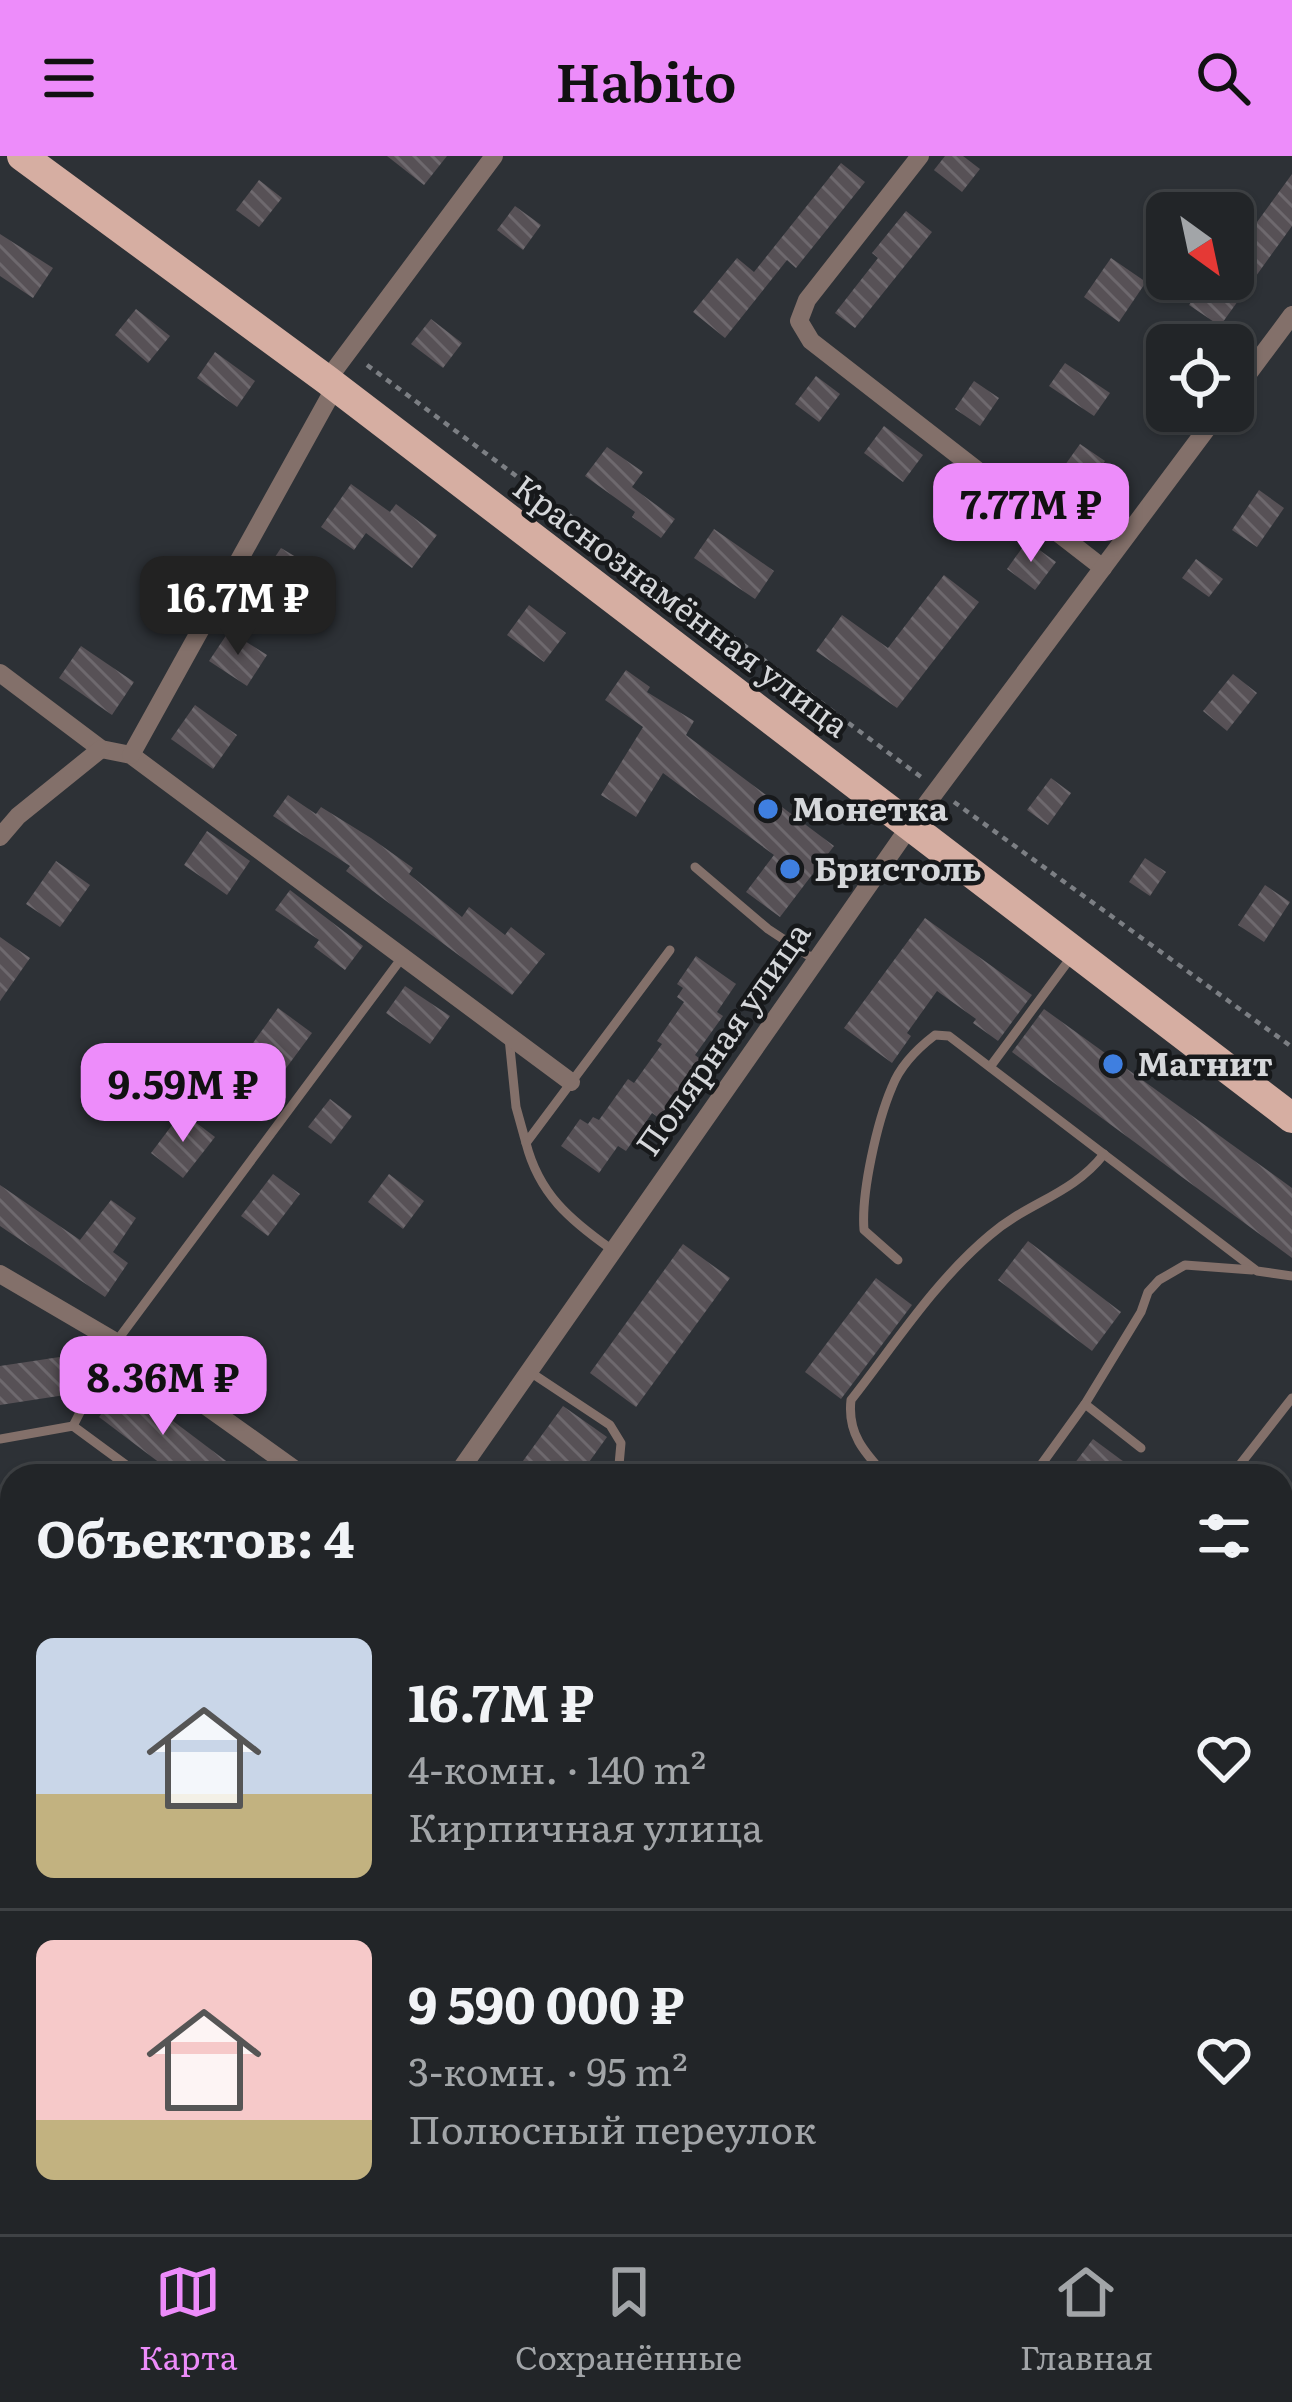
<!DOCTYPE html>
<html lang="ru">
<head>
<meta charset="utf-8">
<style>
  :root { --surface:#222528; --page:#2e3134; --text:#f1f3f6; --muted:#a2a5a8; --line:#3f4245; --accent:#ed8cfa }
  body { margin:0; font-family:Literata,serif; background:var(--page); color:var(--text); height:100vh; display:flex; flex-direction:column; font-size:45px; white-space:nowrap }
  * { box-sizing:border-box; margin:0 }
  p { font-size:39px; color:var(--muted) }
  .icon { flex:none; width:66px; height:66px; fill:none; stroke:currentColor; stroke-width:2; stroke-linecap:round; stroke-linejoin:round }
  .map { position:relative; flex:1; overflow:hidden }
  .sheet { position:absolute; left:0px; top:1308px; width:1293px; height:771px; display:flex; flex-direction:column; background:var(--surface); border-radius:36px 36px 0 0; box-shadow:0 3px 9px #0004,0 0 0 3px var(--line) }
  .sheet>* { flex:none }
  .needle { width:78px; rotate:147deg }
  .controls { position:absolute; left:1146px; top:36px; display:grid; gap:24px }
  .controls a { display:grid; place-items:center; width:108px; height:108px; border-radius:18px; background:var(--surface); box-shadow:0 3px 9px #0004,0 0 0 3px var(--line); font-size:60px }
  .price { position:absolute; translate:-50% -102px; padding:0 27px; border-radius:24px; background:var(--accent); color:#111; font-size:39px; line-height:78px; filter:drop-shadow(0 3px 6px #0008) }
  .price::after { content:''; position:absolute; left:50%; top:72px; width:36px; height:27px; margin-left:-18px; background:inherit; clip-path:polygon(0 0,100% 0,50% 100%) }
  .price.active { background:#222; color:#fff }
  ul { padding:0; list-style:none }
  li { display:flex; align-items:center; gap:36px; height:300px; padding:0 36px }
  li+li { border-top:3px solid var(--line) }
  li span { display:grid; place-items:center; flex:none; width:336px; height:240px; border-radius:18px; color:#555 }
  li>.icon { margin-inline-start:auto }
  span .icon { width:144px; height:144px; fill:#fffc; stroke-width:1 }
  li b { font-size:51px }
  h2 { display:flex; justify-content:space-between; align-items:center; height:144px; padding:0 36px; font-size:51px }
  header { display:flex; justify-content:space-between; align-items:center; height:156px; padding:0 36px; background:var(--accent); color:#111; font-size:54px; font-weight:600 }
  .tab-bar { display:flex; justify-content:space-around; align-items:center; height:168px; border-top:3px solid var(--line); background:var(--surface); font-size:33px; color:var(--muted) }
  .tab-bar a { display:grid; justify-items:center; gap:6px }
  .tab-bar .active { color:var(--accent) }
  .map>svg:first-child { display:block }
  .pitch { fill:#595e43 }
  .building { fill:url(#building-back-hatch) }
  .lines { fill:none; stroke-linecap:round; stroke-linejoin:round }
  .path { stroke:#7c7f84; stroke-width:4.5; stroke-dasharray:6 6; stroke-linecap:butt }
  .service { stroke:#83706a; stroke-width:9 }
  .minor { stroke:#83706a; stroke-width:18 }
  .primary { stroke:#d6aea2; stroke-width:30 }
  .shop-dot { fill:#3f7fe0; stroke:#17191b; stroke-width:4.5 }
  .labels { text-anchor:middle; stroke-width:9; stroke-linejoin:round; paint-order:stroke }
  .street-label { font-size:33px; fill:#d5d7da; stroke:#17191b }
  .poi-label { font-size:33px; font-weight:bold; fill:#d5d7da; stroke:#17191b; text-anchor:start }
</style>
</head>
<body>
<header><svg class="icon" aria-label="menu" viewBox="0 0 24 24"><path d="M4 6h16M4 12h16M4 18h16"/></svg>Habito<svg class="icon" aria-label="search" viewBox="0 0 24 24"><circle cx="10" cy="10" r="6"/><path d="M15 15l6 6"/></svg></header>
<div class="map">
<svg width="1292" height="2078" viewBox="0 0 1292 2078">
  <defs>
    <pattern id="building-back-hatch" width="6" height="6" patternUnits="userSpaceOnUse" patternTransform="scale(3)"><rect width="6" height="6" fill="#575156"/><path d="M-1 5l2 2M0 0l6 6M5-1l2 2" fill="none" stroke="#6e696e"/></pattern>
  </defs>
  <rect width="100%" height="100%" fill="#2d3136"/>
  <g class="pitch">
    <path d="M12 1358V1423L0 1426V1360Z"/>
    <path d="M12 1925V2067H72L66 2078H0V1942Z"/>
  </g>
  <g class="building">
    <path d="M387 0H447L424 29Z"/>
    <path d="M945 0H963L980 13 962 36 934 14Z"/>
    <path d="M841 7 865 26 796 112 787 104 725 182 693 156 737 102 754 116Z"/>
    <path d="M1292 18V70L1220 170 1189 149 1208 123H1233V99Z"/>
    <path d="M259 24 282 42 259 71 236 54Z"/>
    <path d="M515 50 541 69 523 94 497 74Z"/>
    <path d="M906 55 932 76 855 172 835 157 878 102 872 97Z"/>
    <path d="M0 78 53 112 33 142 0 120Z"/>
    <path d="M1111 102 1146 126 1119 166 1084 141Z"/>
    <path d="M136 153 170 180 148 207 115 179Z"/>
    <path d="M431 163 462 187 443 212 411 188Z"/>
    <path d="M215 196 255 225 237 251 197 222Z"/>
    <path d="M1065 207 1110 237 1094 260 1049 230Z"/>
    <path d="M816 220 840 238 819 266 795 248Z"/>
    <path d="M974 225 999 242 980 270 955 253Z"/>
    <path d="M884 270 923 299 903 326 864 297Z"/>
    <path d="M1080 288 1105 305 1085 334 1060 316Z"/>
    <path d="M607 291 643 316 632 331 675 363 661 382 632 361 635 356 585 320Z"/>
    <path d="M351 328 390 356 396 348 437 379 412 412 366 377 354 394 321 371Z"/>
    <path d="M1259 334 1284 352 1257 391 1232 374Z"/>
    <path d="M714 373 774 415 755 443 694 402Z"/>
    <path d="M1027 385 1056 406 1035 434 1007 413Z"/>
    <path d="M281 392 311 410 293 438 263 419Z"/>
    <path d="M1196 403 1223 423 1209 441 1182 422Z"/>
    <path d="M183 405 203 417 189 440 169 429Z"/>
    <path d="M944 419 979 446 897 552 816 495 842 459 888 492Z"/>
    <path d="M529 449 566 477 544 506 507 479Z"/>
    <path d="M229 475 267 499 247 530 209 505Z"/>
    <path d="M81 490 134 526 112 559 59 522Z"/>
    <path d="M626 514 650 531 647 536 694 565 686 579 834 690 780 761 746 736 774 699 663 617 636 661 601 639 643 571 605 544Z"/>
    <path d="M1233 518 1257 537 1227 575 1203 555Z"/>
    <path d="M195 549 237 579 213 613 171 583Z"/>
    <path d="M1051 622 1071 637 1048 669 1027 654Z"/>
    <path d="M288 639 316 658 321 651 371 682 413 712 409 718 462 761 469 751 505 779 511 771 545 798 512 839 346 715 350 710 273 660Z"/>
    <path d="M207 675 250 705 227 739 184 709Z"/>
    <path d="M1145 702 1166 716 1150 740 1129 726Z"/>
    <path d="M56 705 90 729 60 771 26 748Z"/>
    <path d="M1265 729 1290 746 1264 786 1238 769Z"/>
    <path d="M290 734 363 790 345 814 314 791 319 784 275 754Z"/>
    <path d="M925 762 1032 839 998 885 973 867 976 863 937 835 907 877 911 880 892 907 844 872Z"/>
    <path d="M0 781 30 802 0 845Z"/>
    <path d="M696 800 736 828 717 856 723 860 695 899 700 903 659 962 652 957 626 995 618 990 599 1017 561 990 580 963 588 968 593 961 599 964 628 923 634 927 662 888 657 885 684 846 677 841 683 832 677 828Z"/>
    <path d="M405 830 450 860 430 888 386 857Z"/>
    <path d="M278 852 312 877 281 919 248 894Z"/>
    <path d="M1044 853 1292 1032V1102L1012 896Z"/>
    <path d="M330 943 352 960 331 988 308 971Z"/>
    <path d="M182 956 215 981 183 1022 151 997Z"/>
    <path d="M273 1018 300 1038 268 1080 241 1060Z"/>
    <path d="M389 1018 424 1045 403 1073 368 1046Z"/>
    <path d="M0 1029 80 1084 111 1044 136 1062 113 1096 128 1107 105 1141 0 1070Z"/>
    <path d="M1028 1085 1121 1156 1092 1195 998 1124Z"/>
    <path d="M683 1088 730 1122 636 1251 590 1217Z"/>
    <path d="M876 1122 912 1149 841 1243 805 1216Z"/>
    <path d="M73 1199 78 1237 0 1249V1210Z"/>
    <path d="M124 1228 246 1320H177L99 1261Z"/>
    <path d="M563 1250 607 1281 579 1320H512Z"/>
    <path d="M1093 1283 1143 1320H1065Z"/>
  </g>
  <g class="lines">
    <g class="path">
      <path d="M367 209 921 621"/>
      <path d="M954 646 1292 891"/>
    </g>
    <g class="service">
      <path d="M695 711 768 773 815 804"/>
      <path d="M509 882 516 951 526 987"/>
      <path d="M990 911 1072 800"/>
      <path d="M611 1093C570 1064 539 1038 526 987L670 794"/>
      <path d="M898 1104 864 1074C861 1037 877 966 892 931 900 910 918 892 935 879L949 880 1257 1115 1292 1120"/>
      <path d="M530 1216 610 1269 621 1287 618 1320"/>
      <path d="M1085 1248 1141 1292"/>
      <path d="M73 1270 116 1186 401 803"/>
      <path d="M0 1283 73 1270 141 1320"/>
      <path d="M886 1320C865 1297 847 1278 851 1244 895 1188 935 1125 990 1079 1028 1046 1072 1039 1104 998"/>
      <path d="M1033 1320 1085 1248 1141 1156 1148 1136 1159 1124 1185 1109 1252 1114"/>
      <path d="M1231 1320 1292 1242"/>
      <path d="M0 1717 12 1724"/>
      <path d="M628 2067 643 2078"/>
      <path d="M763 2067 776 2078"/>
      <path d="M852 2078 859 2067"/>
      <path d="M974 2078 978 2074"/>
    </g>
    <g class="minor">
      <path d="M920 0 807 144 799 165 811 185 1103 412"/>
      <path d="M327 224 494 0"/>
      <path d="M1233 238 1292 159"/>
      <path d="M0 517 101 593 131 599 571 926"/>
      <path d="M131 599 335 231"/>
      <path d="M0 681 18 660 101 593"/>
      <path d="M0 1118 116 1186 304 1320"/>
      <path d="M456 1320 910 670 1220 255"/>
      <path d="M1281 1454 1292 1439"/>
      <path d="M814 2078 830 2067"/>
    </g>
    <path class="primary" d="M22 0 327 224 1292 962"/>
  </g>
  <g class="shop-dot">
    <circle cx="768" cy="653" r="12"/>
    <circle cx="790" cy="713" r="12"/>
    <circle cx="1113" cy="908" r="12"/>
  </g>
  <g class="labels">
    <g class="street-label">
      <text transform="translate(681 450) rotate(37)" y="12">Краснознамённая улица</text>
      <text transform="translate(723 883) rotate(-55)" y="12">Полярная улица</text>
    </g>
    <g class="poi-label">
      <text x="792" y="665">Монетка</text>
      <text x="814" y="725">Бристоль</text>
      <text x="1137" y="920">Магнит</text>
    </g>
  </g>
</svg>
<div class="controls">
<a><svg class="needle" viewBox="-14 -14 28 28"><path d="M0-13l5 13h-10z" fill="#e53935"/><path d="M0 13l5-13h-10z" fill="#a2a5a8"/></svg></a>
<a><svg class="icon" aria-label="locate" viewBox="0 0 24 24"><circle cx="12" cy="12" r="6"/><path d="M12 2v4M12 18v4M2 12h4M18 12h4"/></svg></a>
</div>
<b class="price" style="left:1031px;top:409px">7.77M ₽</b>
<b class="price active" style="left:238px;top:502px">16.7M ₽</b>
<b class="price" style="left:183px;top:989px">9.59M ₽</b>
<b class="price" style="left:163px;top:1282px">8.36M ₽</b>
<section class="sheet">
<h2>Объектов: 4<svg class="icon" aria-label="filters" viewBox="0 0 24 24"><path d="M4 7h16M4 17h16"/><circle cx="9" cy="7" r="2"/><circle cx="15" cy="17" r="2"/></svg></h2>
<ul>
<li><span style="background:linear-gradient(#c9d6e8 65%,#c2b280 0)"><svg class="icon" aria-label="home" viewBox="0 0 24 24"><path d="M3 11l9-7 9 7M6 9v11h12V9"/></svg></span><div><b>16.7M ₽</b><p>4-комн. · 140 m²</p><p>Кирпичная улица</p></div><svg class="icon" aria-label="heart" viewBox="0 0 24 24"><path d="M12 20l-8-8c-3-5 5-10 8-4 3-6 11-1 8 4z"/></svg></li>
<li><span style="background:linear-gradient(#f6c9c9 75%,#c2b280 0)"><svg class="icon" aria-label="home" viewBox="0 0 24 24"><path d="M3 11l9-7 9 7M6 9v11h12V9"/></svg></span><div><b>9 590 000 ₽</b><p>3-комн. · 95 m²</p><p>Полюсный переулок</p></div><svg class="icon" aria-label="heart" viewBox="0 0 24 24"><path d="M12 20l-8-8c-3-5 5-10 8-4 3-6 11-1 8 4z"/></svg></li>
</ul>
</section>
</div>
<nav class="tab-bar">
<a class="active"><svg class="icon" aria-label="map" viewBox="0 0 24 24"><path d="M3 6l6-2 6 2 6-2v14l-6 2-6-2-6 2zM9 4v14M15 6v14"/></svg>Карта</a>
<a><svg class="icon" aria-label="saved" viewBox="0 0 24 24"><path d="M7 4h10v16l-5-4-5 4z"/></svg>Сохранённые</a>
<a><svg class="icon" aria-label="home" viewBox="0 0 24 24"><path d="M3 11l9-7 9 7M6 9v11h12V9"/></svg>Главная</a>
</nav>
</body>
</html>
